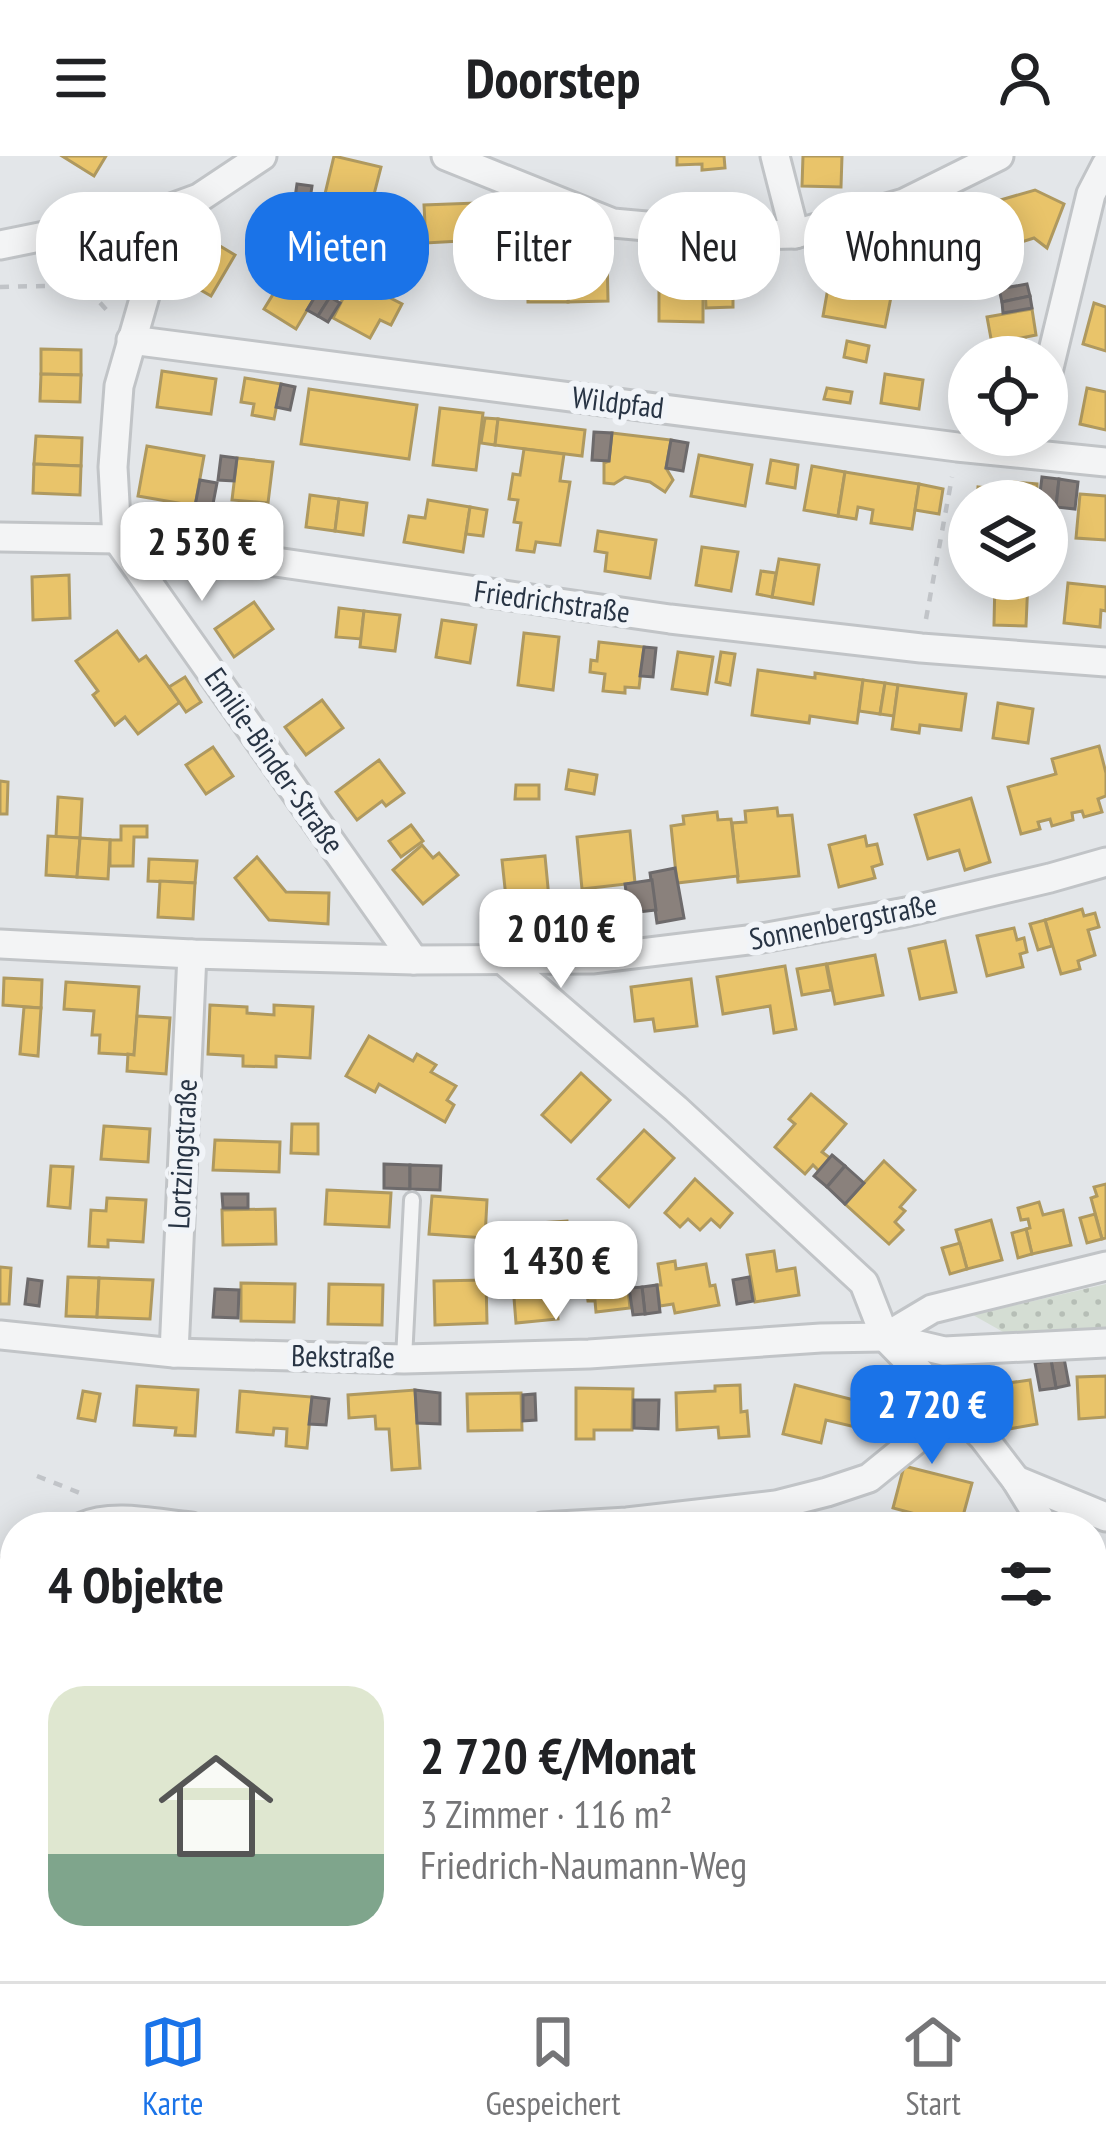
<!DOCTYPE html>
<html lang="de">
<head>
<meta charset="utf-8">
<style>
  :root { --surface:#fff; --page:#f2f2f2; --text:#202124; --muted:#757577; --line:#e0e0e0; --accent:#1a73e8 }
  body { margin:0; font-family:"PT Sans Narrow",sans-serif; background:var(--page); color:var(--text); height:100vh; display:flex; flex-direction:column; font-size:45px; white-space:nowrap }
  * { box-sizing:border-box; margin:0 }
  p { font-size:39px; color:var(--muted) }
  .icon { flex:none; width:66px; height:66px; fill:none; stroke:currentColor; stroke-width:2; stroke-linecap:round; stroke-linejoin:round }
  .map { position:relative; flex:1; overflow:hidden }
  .panel { position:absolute; left:0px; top:1356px; width:1107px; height:471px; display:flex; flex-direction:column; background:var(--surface); border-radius:48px 48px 0 0; box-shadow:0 6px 30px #0003 }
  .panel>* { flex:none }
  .guide { position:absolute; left:36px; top:36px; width:1035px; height:108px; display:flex; gap:24px }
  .tools { position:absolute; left:948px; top:180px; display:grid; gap:24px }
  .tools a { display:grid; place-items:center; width:120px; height:120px; border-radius:50%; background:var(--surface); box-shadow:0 6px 30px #0003; font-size:60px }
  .price { position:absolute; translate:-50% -102px; padding:0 27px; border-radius:24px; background:#fff; color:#222; font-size:39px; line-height:78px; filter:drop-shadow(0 3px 6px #0008) }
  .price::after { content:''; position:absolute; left:50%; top:72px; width:36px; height:27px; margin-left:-18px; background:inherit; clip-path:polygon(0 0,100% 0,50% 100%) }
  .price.on { background:var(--accent); color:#fff }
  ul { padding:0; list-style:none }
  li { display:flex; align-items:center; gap:36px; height:300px; padding:0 48px }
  li span { display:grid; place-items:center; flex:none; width:336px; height:240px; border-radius:36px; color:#555 }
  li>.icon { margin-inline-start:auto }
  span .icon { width:144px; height:144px; fill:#fffc; stroke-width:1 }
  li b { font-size:51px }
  h2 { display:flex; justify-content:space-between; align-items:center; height:144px; padding:0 48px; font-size:51px }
  .tag { padding:0 42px; border-radius:48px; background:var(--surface); box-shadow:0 6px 30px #0003; font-size:42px; line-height:108px }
  .tag.on { background:var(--accent); color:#fff }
  header { display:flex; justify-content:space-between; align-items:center; height:156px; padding:0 48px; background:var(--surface); font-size:54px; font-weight:600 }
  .menu { display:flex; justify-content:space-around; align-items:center; height:168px; border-top:3px solid var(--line); background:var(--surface); font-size:33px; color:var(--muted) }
  .menu a { display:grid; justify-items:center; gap:6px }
  .menu .on { color:var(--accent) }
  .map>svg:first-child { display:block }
  .grass { fill:url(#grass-dots) }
  .homes { fill:#e9c46a; stroke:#af995f; stroke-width:3 }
  .industry { fill:#8a817c; stroke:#6d6a6b; stroke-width:3 }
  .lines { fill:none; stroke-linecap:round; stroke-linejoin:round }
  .lane-casing { stroke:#c1c4c7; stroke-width:20 }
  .street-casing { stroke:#c1c4c7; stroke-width:33 }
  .path { stroke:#c1c4c8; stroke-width:4.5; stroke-dasharray:9 9; stroke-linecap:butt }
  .lane { stroke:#f3f4f5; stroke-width:14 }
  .street { stroke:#f3f4f5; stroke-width:27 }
  .labels { text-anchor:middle; stroke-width:12; stroke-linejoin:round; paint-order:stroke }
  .street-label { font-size:30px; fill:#283444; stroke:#f1f4f8 }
</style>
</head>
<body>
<header><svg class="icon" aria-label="menu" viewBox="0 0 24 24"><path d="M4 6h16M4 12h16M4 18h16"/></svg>Doorstep<svg class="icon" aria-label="person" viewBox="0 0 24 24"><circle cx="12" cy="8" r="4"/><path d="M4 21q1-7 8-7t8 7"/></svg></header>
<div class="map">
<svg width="1106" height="1825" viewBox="0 0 1106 1825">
  <defs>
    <pattern id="grass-dots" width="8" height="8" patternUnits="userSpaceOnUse" patternTransform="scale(3)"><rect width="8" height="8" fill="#d4ddd3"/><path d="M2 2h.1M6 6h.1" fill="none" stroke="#b6beb6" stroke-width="1.8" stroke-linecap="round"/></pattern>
  </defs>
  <rect width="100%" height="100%" fill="#e3e6e9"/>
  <path class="grass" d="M1106 1128V1172L1005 1177 973 1159Z"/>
  <g class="homes">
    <path d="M62 0H106L94 20Z"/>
    <path d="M334 0 381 11 371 50 325 38Z"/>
    <path d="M677 0H724L725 12 702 14V8L677 9Z"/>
    <path d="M803 0H842L841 31 802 30Z"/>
    <path d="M1035 34 1064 48 1047 92 1034 82 1012 89 1010 83 1000 86 990 47Z"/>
    <path d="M476 47 478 84 426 87 424 49Z"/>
    <path d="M992 56 1000 86 975 93 966 64Z"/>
    <path d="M205 81 235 99 211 140 180 122Z"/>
    <path d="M607 96 608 145 568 146 567 97Z"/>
    <path d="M567 97 568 146H528L527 98Z"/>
    <path d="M288 114 319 134 296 173 264 153Z"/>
    <path d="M831 115 875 124 872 138 891 141 885 171 823 160Z"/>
    <path d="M353 123 402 148 391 169 380 164 370 182 333 162Z"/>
    <path d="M659 128H703V166L659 165Z"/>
    <path d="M705 129H733V151L706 152Z"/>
    <path d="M1094 147 1106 151V195L1083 188Z"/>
    <path d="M1032 153 1036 179 992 188 987 161Z"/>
    <path d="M1025 183 1029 201H983L982 192Z"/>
    <path d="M847 185 869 190 866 206 844 201Z"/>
    <path d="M41 193 81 194V219L41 218Z"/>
    <path d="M162 215 216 223 211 258 157 251Z"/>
    <path d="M41 218 81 219 80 246 40 245Z"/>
    <path d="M885 218 923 224 919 253 881 247Z"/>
    <path d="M245 222 281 228 274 263 252 259 254 248 241 246Z"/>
    <path d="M827 232 852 236 850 247 824 243Z"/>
    <path d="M1087 232 1106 236V274L1080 268Z"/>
    <path d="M309 233 417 249 409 303 301 288Z"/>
    <path d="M440 252 483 257 476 314 433 309Z"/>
    <path d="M485 262 498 263 495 289 481 287Z"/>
    <path d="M498 263 585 274 582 300 495 289Z"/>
    <path d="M612 277 671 284 666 312 673 324 665 336 650 326 625 321 614 328 604 327V307L609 305Z"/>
    <path d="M36 280 82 282 81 310 34 308Z"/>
    <path d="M147 290 204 300 195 350 138 340Z"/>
    <path d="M524 293 564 298 560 325 570 326 560 389 536 386 534 396 517 394 521 367 514 366 518 344 509 343 513 318 520 319Z"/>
    <path d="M699 299 752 309 745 350 691 340Z"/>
    <path d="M237 302 273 306 268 347 232 344Z"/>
    <path d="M771 304 798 309 795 332 767 327Z"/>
    <path d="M34 308 81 310 80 339 33 337Z"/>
    <path d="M812 310 845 316 838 360 804 354Z"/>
    <path d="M845 316 919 328 912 373 871 367 873 354 858 351 856 363 838 360Z"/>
    <path d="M1014 326 1037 328V345H977L978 331 1013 335Z"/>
    <path d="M919 328 943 333 939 358 915 354Z"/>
    <path d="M1080 338 1106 340V384L1076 382Z"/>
    <path d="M310 339 339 343 335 375 306 371Z"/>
    <path d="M339 343 367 347 363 379 335 375Z"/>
    <path d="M428 344 470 351 463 396 404 386 409 360 425 362Z"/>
    <path d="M470 351 487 354 483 380 466 378Z"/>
    <path d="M598 375 656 384 650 422 605 415 607 397 595 395Z"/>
    <path d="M702 391 738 396 731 435 696 429Z"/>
    <path d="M779 403 819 409 813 448 772 441Z"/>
    <path d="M761 415 776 417 772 441 757 438Z"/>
    <path d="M69 419 70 462 33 464 32 421Z"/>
    <path d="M995 423 1028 424 1026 470 994 469Z"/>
    <path d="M1068 427 1106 431V455L1101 454 1100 471 1064 467Z"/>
    <path d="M254 446 273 473 234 501 215 473Z"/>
    <path d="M339 452 364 455 361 483 336 481Z"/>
    <path d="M364 455 400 459 395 495 360 491Z"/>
    <path d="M442 464 476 469 470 507 436 501Z"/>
    <path d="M117 475 139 505 146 500 180 546 138 578 125 561 115 569 93 539 98 535 76 505Z"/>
    <path d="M524 477 559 481 553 534 518 529Z"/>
    <path d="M599 486 644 491 639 532 625 531V537L603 535 605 518 590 516 591 504 597 505Z"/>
    <path d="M678 496 713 501 707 538 672 533Z"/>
    <path d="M721 496 735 498 730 529 716 526Z"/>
    <path d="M758 514 815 522V517L863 524 857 567 810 560 809 567 752 559Z"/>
    <path d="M185 521 201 546 186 556 169 531Z"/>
    <path d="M863 524 885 527 880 558 859 555Z"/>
    <path d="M885 527 898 529 894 560 880 558Z"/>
    <path d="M898 529 966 538 961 574 920 569 919 577 892 573Z"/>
    <path d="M322 544 343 572 306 599 285 571Z"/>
    <path d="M998 547 1033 553 1028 587 993 582Z"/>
    <path d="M1099 590 1106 617V640L1098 643 1102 656 1084 661 1082 655 1072 657 1073 664 1052 670 1050 663 1038 666 1040 673 1021 678 1008 631 1056 618 1052 603Z"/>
    <path d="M213 591 233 620 206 638 186 609Z"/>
    <path d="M379 604 404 637 386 650 382 645 357 664 336 636Z"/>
    <path d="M569 614 597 619 594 638 566 633Z"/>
    <path d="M0 625 8 626 7 658H0Z"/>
    <path d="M516 629H539V643H515Z"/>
    <path d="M58 641 82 643 80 682 56 681Z"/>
    <path d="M971 642 990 706 965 714 959 694 928 703 915 659Z"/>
    <path d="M777 652 778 660 792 659 799 720 738 726 732 667 746 666 745 655Z"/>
    <path d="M717 656 718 664 731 663 738 720 677 727 671 670 684 668 683 660Z"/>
    <path d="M411 669 423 685 401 701 389 685Z"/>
    <path d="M121 670H147V681H134L133 710H110V684H121Z"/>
    <path d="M630 675 635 727 582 733 577 681Z"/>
    <path d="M48 680 80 682 77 721 46 719Z"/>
    <path d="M865 680 867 690 877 688 882 708 872 711 875 722 839 731 829 689Z"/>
    <path d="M80 682 110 684 108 723 77 721Z"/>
    <path d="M422 689 433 702 439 697 458 719 423 748 393 714Z"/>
    <path d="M545 700 550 753 520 756 518 741 506 742 502 704Z"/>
    <path d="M257 701 286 736 329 737 328 768 269 764 235 722Z"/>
    <path d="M149 703 197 705 195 727 148 725Z"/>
    <path d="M160 725 195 727 193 763 158 761Z"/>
    <path d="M1082 753 1084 760 1095 757 1099 771 1088 774 1095 799 1078 805 1080 813 1061 818 1045 764Z"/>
    <path d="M1045 764 1052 790 1038 794 1030 768Z"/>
    <path d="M1014 772 1017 784 1024 782 1027 796 1020 798 1023 811 987 820 977 780Z"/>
    <path d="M945 785 956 836 920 843 909 793Z"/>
    <path d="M875 799 883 839 835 848 827 808Z"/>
    <path d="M826 808 831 834 802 839 797 813Z"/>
    <path d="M785 810 796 873 774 877 770 850 723 858 717 821Z"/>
    <path d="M4 822 42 824 41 852 3 849Z"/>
    <path d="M691 823 697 870 655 875 653 863 635 865 631 831Z"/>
    <path d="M66 826 139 831 134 899 99 897 100 879H92L94 855 64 853Z"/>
    <path d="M210 849 247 851V857L274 859V849L313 851 310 902 276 900V911L243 910V900L208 898Z"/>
    <path d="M24 851 41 852 38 900 20 898Z"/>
    <path d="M137 860 170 862 166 918 127 915 128 898 134 899Z"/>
    <path d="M369 880 413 905 417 898 436 909 431 916 456 930 447 944 454 949 445 966 379 928 375 936 346 920Z"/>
    <path d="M581 917 610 944 571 986 542 959Z"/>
    <path d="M811 938 846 968 822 996 830 1002 819 1015 813 1009 805 1018 775 991 795 968 789 963Z"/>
    <path d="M292 968H318V998L291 997Z"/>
    <path d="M104 970 150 973 148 1006 101 1003Z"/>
    <path d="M644 974 674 1002 629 1051 598 1023Z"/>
    <path d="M215 984 280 986 279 1016 213 1014Z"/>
    <path d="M884 1005 915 1034 900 1051 905 1055 895 1066 903 1074 889 1088 845 1048Z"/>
    <path d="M51 1010 73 1011 70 1052 48 1050Z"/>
    <path d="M695 1023 732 1057 720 1071 711 1063 700 1074 688 1063 680 1071 665 1057Z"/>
    <path d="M1106 1028V1082L1102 1083 1091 1042 1097 1040 1094 1031Z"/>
    <path d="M327 1034 391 1037 389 1071 325 1068Z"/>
    <path d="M432 1040 487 1044 485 1082 429 1078Z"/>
    <path d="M107 1042 146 1044 143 1086 108 1084V1091L89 1090 91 1054 106 1055Z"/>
    <path d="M1039 1046 1043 1059 1063 1054 1071 1089 1032 1098 1026 1073 1030 1072 1028 1063 1021 1064 1018 1052Z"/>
    <path d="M275 1053 276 1088 223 1089 222 1054Z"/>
    <path d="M1095 1058 1102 1083 1087 1087 1080 1062Z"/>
    <path d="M991 1064 1002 1104 967 1113 956 1074Z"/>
    <path d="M567 1065 570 1090 543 1093 540 1067Z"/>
    <path d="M1026 1073 1032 1098 1018 1102 1012 1077Z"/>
    <path d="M960 1087 967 1113 950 1118 942 1092Z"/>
    <path d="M774 1095 777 1115 795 1112 799 1139 755 1146 747 1099Z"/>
    <path d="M675 1105 676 1113 706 1108 710 1130 715 1129 719 1149 675 1157 673 1148 660 1150 657 1129H661L658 1108Z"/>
    <path d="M619 1107 622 1133H628L630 1152 596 1156 595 1145H588L584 1110Z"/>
    <path d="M0 1111 11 1112 9 1148H0Z"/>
    <path d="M554 1114 558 1163 516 1167 512 1117Z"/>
    <path d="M68 1121 99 1122 97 1161 66 1160Z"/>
    <path d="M99 1122 153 1124 150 1163 97 1161Z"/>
    <path d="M486 1124 487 1167 435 1169 434 1125Z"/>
    <path d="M241 1127 295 1128 294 1166 241 1165Z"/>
    <path d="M329 1128 383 1129 382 1169 328 1168Z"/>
    <path d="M1106 1220V1261L1079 1263 1077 1221Z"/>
    <path d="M1030 1224 1037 1268 1003 1274 999 1252 990 1254 986 1230Z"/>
    <path d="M740 1229 741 1256 747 1255 749 1280 719 1282 718 1271 677 1274 676 1237 715 1235V1230Z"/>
    <path d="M795 1229 874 1249 868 1274 826 1264 821 1287 783 1278Z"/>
    <path d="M137 1230 198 1234 195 1280 175 1279 176 1272 134 1269Z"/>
    <path d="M576 1232 633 1233 632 1274H594V1283H576Z"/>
    <path d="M415 1234 420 1312 392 1314 389 1273H376L375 1260 349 1262 348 1239Z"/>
    <path d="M83 1235 100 1238 95 1265 78 1262Z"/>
    <path d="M240 1235 312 1241 307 1292 286 1290 287 1273 274 1272 273 1279 237 1276Z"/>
    <path d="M521 1237 522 1274 468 1275 467 1238Z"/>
    <path d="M904 1310 972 1327 960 1371H936L938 1364 893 1352Z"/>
    <path d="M803 1359 833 1368 832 1371H782L783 1366 800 1371Z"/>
    <path d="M0 1582 15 1586V1611L5 1648 0 1647Z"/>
    <path d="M12 1678 15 1679V1723L1 1719Z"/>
    <path d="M243 1812H265L262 1825H240Z"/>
    <path d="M265 1812H321L317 1825H299L300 1822Z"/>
    <path d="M321 1812H371L367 1825H317Z"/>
    <path d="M389 1812H418L426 1814 422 1825H385Z"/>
    <path d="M800 1812H818L815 1825H797Z"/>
    <path d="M818 1812H869L865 1825H846L847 1822 818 1815Z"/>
    <path d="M999 1812H1053L1050 1825H996Z"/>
  </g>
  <g class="industry">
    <path d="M297 28 312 30 308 57 293 55Z"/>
    <path d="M498 60 500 88 484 89 482 61Z"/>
    <path d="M1027 128 1030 140 1002 146 999 133Z"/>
    <path d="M319 134 330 141 318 160 307 154Z"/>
    <path d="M1030 140 1032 152 1003 157 1002 146Z"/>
    <path d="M330 141 340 147 328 166 318 160Z"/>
    <path d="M281 228 295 231 290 254 276 251Z"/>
    <path d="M594 276 612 277 609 305 592 304Z"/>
    <path d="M671 284 688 287 683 315 666 312Z"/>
    <path d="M221 300 237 302 234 325 218 324Z"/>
    <path d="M1042 321 1059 323 1056 351 1047 350V345H1039Z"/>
    <path d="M1059 323 1078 326 1075 353 1056 351Z"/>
    <path d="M200 324 217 327 212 353 195 350Z"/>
    <path d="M644 491 656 492 653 521 640 520Z"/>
    <path d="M675 712 684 762 657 767 650 717Z"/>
    <path d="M652 724 656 754 629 757 625 728Z"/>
    <path d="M568 737 571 770 552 772 549 739Z"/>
    <path d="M832 999 845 1010 827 1031 814 1020Z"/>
    <path d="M384 1008 410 1009V1033L384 1032Z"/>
    <path d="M410 1009 441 1010 440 1034 410 1033Z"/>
    <path d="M845 1010 864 1027 845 1048 827 1031Z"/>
    <path d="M222 1038H248V1052H223Z"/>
    <path d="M749 1121 753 1145 737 1148 733 1124Z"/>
    <path d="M28 1123 42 1125 39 1150 25 1148Z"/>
    <path d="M657 1129 660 1156 645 1158 642 1131Z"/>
    <path d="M642 1131 645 1158 633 1159 629 1132Z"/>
    <path d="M215 1133 239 1134 238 1162 213 1161Z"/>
    <path d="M1064 1202 1069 1229 1056 1232 1051 1204Z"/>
    <path d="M1051 1204 1056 1232 1040 1234 1035 1207Z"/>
    <path d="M415 1234 440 1237V1268L417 1267Z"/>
    <path d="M535 1238 536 1264 523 1265V1239Z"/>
    <path d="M312 1241 329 1243 326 1269 309 1268Z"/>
    <path d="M634 1244H659L658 1273 634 1272Z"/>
  </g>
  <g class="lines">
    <defs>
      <path id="lane" d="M404 1203 412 1044"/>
      <g id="street">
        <path d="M446 0 613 67 746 79 795 78 904 47 999 0"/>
        <path d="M775 0 795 78"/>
        <path d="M158 57 159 91 119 230 113 311 117 383 414 804"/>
        <path d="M0 89 158 57 199 42 262 0"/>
        <path d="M131 184 957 291 1106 306"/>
        <path d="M1047 220 1091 38 1106 9"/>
        <path d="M0 381 117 383 670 463 921 492 1106 506"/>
        <path d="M0 788 192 798 414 804 592 803 756 783 906 756 1050 722 1106 706"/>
        <path d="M503 804 676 953 864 1127 885 1181 983 1281 1016 1324 1045 1371"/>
        <path d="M0 1179 174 1197 404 1203 589 1198 821 1182 885 1181 932 1153 1106 1110"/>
        <path d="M885 1181 944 1195 1106 1187"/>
        <path d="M174 1197 192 798"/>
        <path d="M1016 1324 1106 1361"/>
        <path d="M82 1371C113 1357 157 1368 191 1371"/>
        <path d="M542 1371 627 1366 776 1349 827 1336 869 1322 955 1252"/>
        <path d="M0 1417 15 1414"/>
        <path d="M1092 1490 1106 1554"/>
        <path d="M88 1825 105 1812"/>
      </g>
    </defs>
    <use href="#lane" class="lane-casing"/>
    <use href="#street" class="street-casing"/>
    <g class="path">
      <path d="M84 129 127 95"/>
      <path d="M0 131 84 129 112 160"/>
      <path d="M926 463 952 321"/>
      <path d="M37 1320 85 1339"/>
      <path d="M857 1371 861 1356"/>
      <path d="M0 1571 15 1574"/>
      <path d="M1092 1651 1106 1655"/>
      <path d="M0 1665 15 1669"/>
      <path d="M0 1745 2 1746"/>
      <path d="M139 1812 149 1825"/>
      <path d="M454 1812 502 1825"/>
      <path d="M887 1812 884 1821 898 1825"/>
      <path d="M42 1815 48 1825"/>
      <path d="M378 1825 382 1812"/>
      <path d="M604 1825 607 1812"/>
    </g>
    <use href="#lane" class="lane"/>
    <use href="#street" class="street"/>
  </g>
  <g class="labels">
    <g class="street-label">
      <text transform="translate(618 247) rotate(7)" y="10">Wildpfad</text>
      <text transform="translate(552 446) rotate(8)" y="10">Friedrichstraße</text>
      <text transform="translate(274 605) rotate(55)" y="10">Emilie-Binder-Straße</text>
      <text transform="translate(843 766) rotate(-11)" y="10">Sonnenbergstraße</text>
      <text transform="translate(183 998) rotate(-87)" y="10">Lortzingstraße</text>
      <text transform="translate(343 1201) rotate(1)" y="10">Bekstraße</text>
    </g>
  </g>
</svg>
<div class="tools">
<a><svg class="icon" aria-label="locate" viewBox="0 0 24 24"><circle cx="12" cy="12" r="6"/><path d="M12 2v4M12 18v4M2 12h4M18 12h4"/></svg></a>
<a><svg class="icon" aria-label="layers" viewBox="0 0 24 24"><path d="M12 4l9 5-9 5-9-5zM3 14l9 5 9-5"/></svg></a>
</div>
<b class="price" style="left:202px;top:448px">2 530 €</b>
<b class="price" style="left:561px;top:835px">2 010 €</b>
<b class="price" style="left:556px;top:1167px">1 430 €</b>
<b class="price on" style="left:932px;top:1311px">2 720 €</b>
<div class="guide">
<a class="tag">Kaufen</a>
<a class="tag on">Mieten</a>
<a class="tag">Filter</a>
<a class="tag">Neu</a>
<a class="tag">Wohnung</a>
</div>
<section class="panel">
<h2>4 Objekte<svg class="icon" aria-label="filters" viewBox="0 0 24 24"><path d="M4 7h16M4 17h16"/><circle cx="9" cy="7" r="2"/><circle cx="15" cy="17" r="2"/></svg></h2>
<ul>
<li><span style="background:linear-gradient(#dfe7d0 70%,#7fa58c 0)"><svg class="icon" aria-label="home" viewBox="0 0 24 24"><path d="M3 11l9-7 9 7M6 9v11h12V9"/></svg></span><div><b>2 720 €/Monat</b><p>3 Zimmer · 116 m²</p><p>Friedrich-Naumann-Weg</p></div></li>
</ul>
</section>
</div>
<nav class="menu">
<a class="on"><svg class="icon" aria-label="map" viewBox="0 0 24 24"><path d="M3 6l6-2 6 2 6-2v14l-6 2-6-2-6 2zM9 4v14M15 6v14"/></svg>Karte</a>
<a><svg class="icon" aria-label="saved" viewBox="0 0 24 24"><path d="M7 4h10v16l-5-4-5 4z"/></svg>Gespeichert</a>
<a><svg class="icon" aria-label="home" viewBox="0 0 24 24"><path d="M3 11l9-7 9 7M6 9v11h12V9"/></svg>Start</a>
</nav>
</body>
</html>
